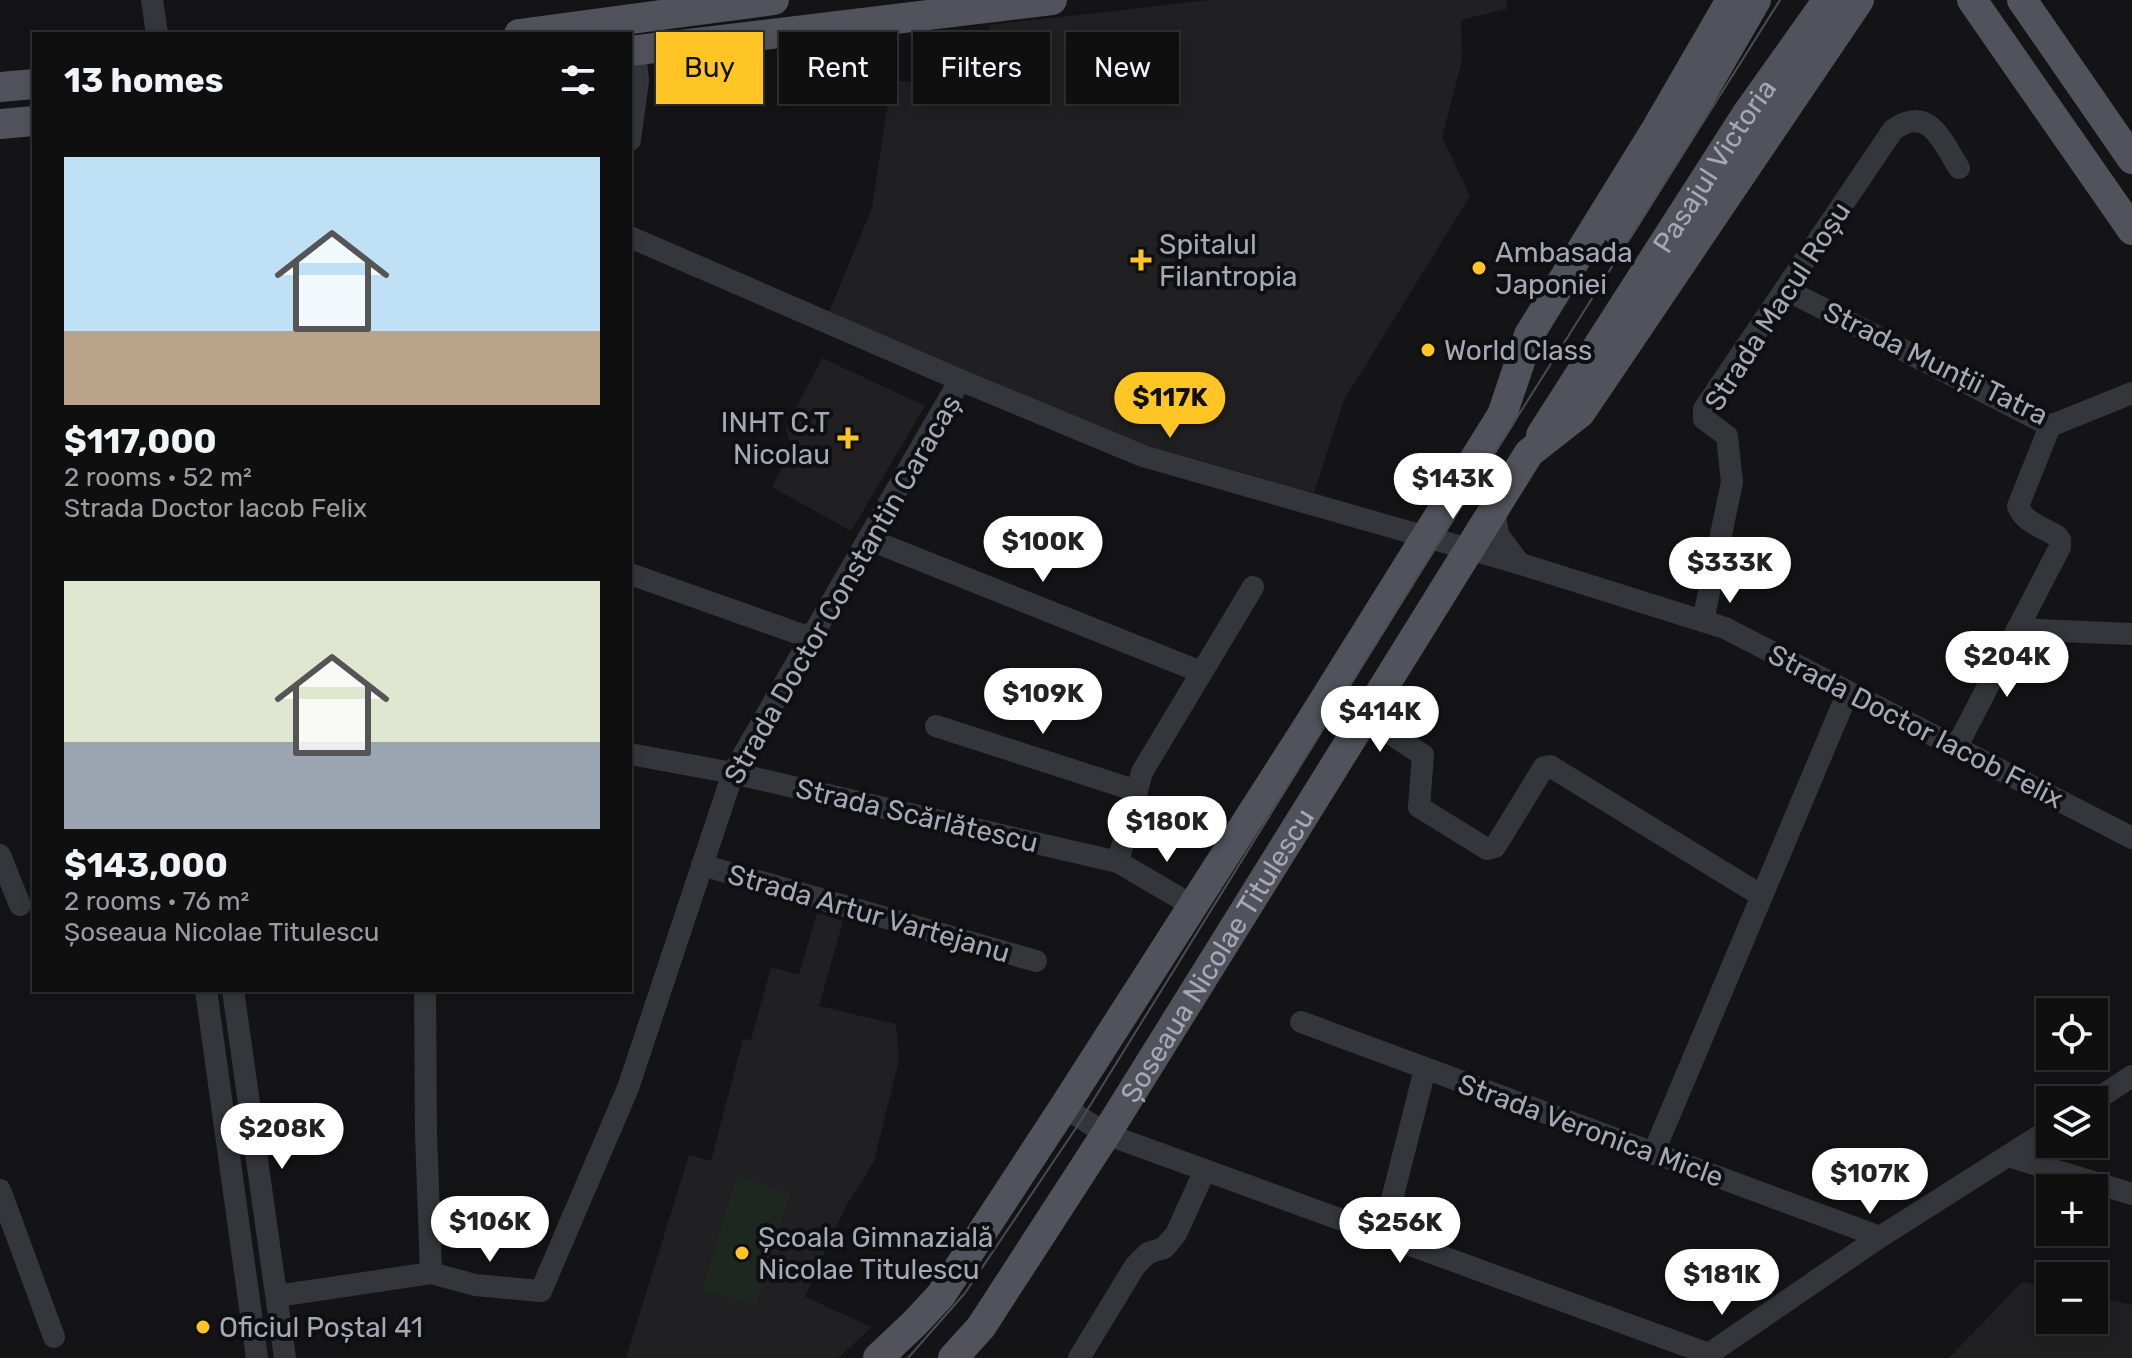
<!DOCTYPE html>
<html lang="en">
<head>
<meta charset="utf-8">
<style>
  :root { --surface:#0f0f10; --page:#181819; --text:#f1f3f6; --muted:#9b9c9f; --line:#2f2f30; --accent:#fec524 }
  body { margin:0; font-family:Rubik,sans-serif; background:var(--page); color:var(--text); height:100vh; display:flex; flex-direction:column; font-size:30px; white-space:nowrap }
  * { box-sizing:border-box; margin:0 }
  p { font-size:26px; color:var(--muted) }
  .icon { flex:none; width:44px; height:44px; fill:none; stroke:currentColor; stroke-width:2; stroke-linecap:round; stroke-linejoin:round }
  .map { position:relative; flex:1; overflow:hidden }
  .drawer { position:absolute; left:32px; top:32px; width:600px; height:960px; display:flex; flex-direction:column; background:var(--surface); border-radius:0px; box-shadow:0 4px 12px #0003,0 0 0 2px var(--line) }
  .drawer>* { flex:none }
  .hud { position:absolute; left:656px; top:32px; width:760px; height:72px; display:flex; gap:16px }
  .controls { position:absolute; left:2036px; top:998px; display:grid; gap:16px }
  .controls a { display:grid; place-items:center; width:72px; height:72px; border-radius:0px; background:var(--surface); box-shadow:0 4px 12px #0003,0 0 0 2px var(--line); font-size:40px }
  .price { position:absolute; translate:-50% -68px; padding:0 18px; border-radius:28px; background:#fff; color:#222; font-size:26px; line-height:52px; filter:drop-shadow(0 2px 4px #0008) }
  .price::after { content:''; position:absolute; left:50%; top:48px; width:24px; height:18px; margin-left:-12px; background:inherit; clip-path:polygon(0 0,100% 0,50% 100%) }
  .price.on { background:var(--accent); color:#111 }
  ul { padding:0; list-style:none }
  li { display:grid; align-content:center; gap:16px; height:424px; padding:0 32px }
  li span { display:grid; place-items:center; height:248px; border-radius:0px; color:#555 }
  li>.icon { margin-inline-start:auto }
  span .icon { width:144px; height:144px; fill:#fffc; stroke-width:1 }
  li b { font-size:34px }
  h2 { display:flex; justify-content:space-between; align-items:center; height:96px; padding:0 32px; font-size:34px }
  .pill { padding:0 28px; border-radius:0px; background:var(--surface); box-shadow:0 4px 12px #0003,0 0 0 2px var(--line); font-size:28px; line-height:72px }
  .pill.on { background:var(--accent); color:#111 }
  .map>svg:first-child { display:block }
  .built { fill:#202023 }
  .green { fill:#1e2620 }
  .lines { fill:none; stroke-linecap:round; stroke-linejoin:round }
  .minor { stroke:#35363c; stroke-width:22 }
  .major { stroke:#51525b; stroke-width:30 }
  .tram { stroke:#4a4b53; stroke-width:2 }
  .poi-dot { fill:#fec524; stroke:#0f0f11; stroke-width:3 }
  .labels { text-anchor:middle; stroke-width:8; stroke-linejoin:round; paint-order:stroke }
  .street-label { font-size:28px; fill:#a5a9b7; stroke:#0f0f11 }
  .poi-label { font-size:28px; fill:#a5a9b7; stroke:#0f0f11; text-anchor:start }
</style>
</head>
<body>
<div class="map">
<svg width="2132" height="1358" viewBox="0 0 2132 1358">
  <rect width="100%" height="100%" fill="#141416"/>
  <g class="built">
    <path d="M1210 0H1506L1507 9 1461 20 1462 60 1442 137 1470 196 1344 400 1314 493 1145 445 1048 408 829 312 872 208 891 81 992 85 989 25Z"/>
    <path d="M822 358 925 406 851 531 772 487 792 448 786 428Z"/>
    <path d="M817 913 843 921 819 1006 896 1024 899 1060 874 1161 845 1208 805 1297 872 1327 838 1358H626L689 1155 711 1161 743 1039 751 1040 771 967 799 975Z"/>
    <path d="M2022 1282 2050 1287V1320H2094V1296L2132 1305V1358H1949Z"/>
  </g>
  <path class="green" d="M737 1176 790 1193 756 1305 702 1289Z"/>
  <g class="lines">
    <g class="minor">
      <path d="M152 0 157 34"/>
      <path d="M630 140 638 81 635 51"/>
      <path d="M630 237 960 380 1143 456 1521 564 1725 628 2132 838"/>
      <path d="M1785 289 2050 426 2132 393"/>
      <path d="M1494 509 1498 535 1520 564"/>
      <path d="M868 539 1201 672"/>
      <path d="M630 574 811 638"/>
      <path d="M1703 621 1732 482 1727 436 1704 419V409L1893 130C1929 104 1942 141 1959 168"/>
      <path d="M2017 629 2132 634"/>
      <path d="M1365 717 1423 755 1419 807 1487 849 1495 847 1544 767 1550 766 1762 896"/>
      <path d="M936 726 1137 791"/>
      <path d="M1956 748 2060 547V540L2057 536C2044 528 2023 522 2018 506L2050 426"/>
      <path d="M630 754 733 773 1118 862 1193 906"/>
      <path d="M0 855 20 905"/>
      <path d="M1118 862 1142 772 1253 587"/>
      <path d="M702 865 1036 961"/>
      <path d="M206 990 257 1358"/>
      <path d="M233 990 285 1358"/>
      <path d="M425 990 426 1133 431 1273"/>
      <path d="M1301 1022 1880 1237"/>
      <path d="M2094 1101 2132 1076"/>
      <path d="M1064 1107 1106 1134 1709 1354"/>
      <path d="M1653 1154 1848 692"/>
      <path d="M2008 1156 2132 1194"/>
      <path d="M0 1190 54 1337"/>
      <path d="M1383 1235 1425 1069"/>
      <path d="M277 1296 431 1273 475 1285 541 1291 628 1088 733 773 960 380"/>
      <path d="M1079 1358 1135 1266 1148 1253 1164 1248 1176 1234 1205 1170"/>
      <path d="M1703 1358 1880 1237 2050 1129"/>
    </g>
    <g class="major">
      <path d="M1972 0 2132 230"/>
      <path d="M2022 0 2132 159"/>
      <path d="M519 34 774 0"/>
      <path d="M630 51 1052 0"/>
      <path d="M0 87 34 84"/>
      <path d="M0 124 34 121"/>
      <path d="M1618 231 1681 130 1756 0"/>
      <path id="s1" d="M1541 435 1746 115 1827 1"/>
      <path d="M878 1358 915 1323 941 1295 1064 1107 1306 729 1502 415 1529 335 1655 131 1731 0"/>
      <path id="s2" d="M953 1358 981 1327 1106 1134 1529 453 1580 413 1859 0"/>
    </g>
    <path class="tram" d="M908 1358 965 1293 1078 1125 1470 492 1780 0"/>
  </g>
  <g class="poi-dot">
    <path d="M1137 248h8v8h8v8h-8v8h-8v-8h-8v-8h8z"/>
    <circle cx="1479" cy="268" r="8"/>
    <circle cx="1428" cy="350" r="8"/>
    <path d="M844 426h8v8h8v8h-8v8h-8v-8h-8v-8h8z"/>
    <circle cx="742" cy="1253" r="8"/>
    <circle cx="203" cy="1327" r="8"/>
  </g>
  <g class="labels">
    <g class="street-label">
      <text dy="10" stroke="none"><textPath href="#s1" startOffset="320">Pasajul Victoria</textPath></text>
      <text transform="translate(1777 306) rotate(-57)" y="10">Strada Macul Roșu</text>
      <text transform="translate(1936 363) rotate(26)" y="10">Strada Munții Tatra</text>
      <text transform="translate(842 589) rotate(-60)" y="10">Strada Doctor Constantin Caracaș</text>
      <text transform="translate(1916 726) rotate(27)" y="10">Strada Doctor Iacob Felix</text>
      <text transform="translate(917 815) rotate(13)" y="10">Strada Scărlătescu</text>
      <text transform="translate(869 913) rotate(16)" y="10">Strada Artur Vartejanu</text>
      <text dy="10" stroke="none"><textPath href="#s2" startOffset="482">Șoseaua Nicolae Titulescu</textPath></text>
      <text transform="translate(1591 1130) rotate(20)" y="10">Strada Veronica Micle</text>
    </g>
    <g class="poi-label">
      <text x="1159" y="254">Spitalul<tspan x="1159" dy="32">Filantropia</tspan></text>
      <text x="1495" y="262">Ambasada<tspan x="1495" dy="32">Japoniei</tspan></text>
      <text x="1444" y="360">World Class</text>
      <text x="830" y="432" text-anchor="end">INHT C.T<tspan x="830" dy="32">Nicolau</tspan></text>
      <text x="758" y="1247">Școala Gimnazială<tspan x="758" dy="32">Nicolae Titulescu</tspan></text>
      <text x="219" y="1337">Oficiul Poștal 41</text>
    </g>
  </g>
</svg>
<div class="controls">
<a><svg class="icon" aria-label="locate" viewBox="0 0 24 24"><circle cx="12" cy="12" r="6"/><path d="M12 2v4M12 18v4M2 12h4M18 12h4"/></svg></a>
<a><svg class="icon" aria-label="layers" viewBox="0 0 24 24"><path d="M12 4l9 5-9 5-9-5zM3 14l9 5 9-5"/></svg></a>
<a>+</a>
<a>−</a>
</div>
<b class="price on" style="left:1170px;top:440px">$117K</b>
<b class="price" style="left:1453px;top:521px">$143K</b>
<b class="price" style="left:1043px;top:584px">$100K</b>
<b class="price" style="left:1730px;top:605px">$333K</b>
<b class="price" style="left:2007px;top:699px">$204K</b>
<b class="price" style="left:1043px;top:736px">$109K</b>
<b class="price" style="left:1380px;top:754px">$414K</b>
<b class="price" style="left:1167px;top:864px">$180K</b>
<b class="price" style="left:282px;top:1171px">$208K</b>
<b class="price" style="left:1870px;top:1216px">$107K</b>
<b class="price" style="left:490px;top:1264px">$106K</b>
<b class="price" style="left:1400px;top:1265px">$256K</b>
<b class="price" style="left:1722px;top:1317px">$181K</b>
<div class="hud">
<a class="pill on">Buy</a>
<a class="pill">Rent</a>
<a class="pill">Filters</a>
<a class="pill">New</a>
</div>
<section class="drawer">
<h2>13 homes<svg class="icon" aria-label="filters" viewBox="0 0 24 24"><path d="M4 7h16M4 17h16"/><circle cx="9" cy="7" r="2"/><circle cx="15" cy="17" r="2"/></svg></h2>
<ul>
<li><span style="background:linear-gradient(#bfe0f5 70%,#b9a48a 0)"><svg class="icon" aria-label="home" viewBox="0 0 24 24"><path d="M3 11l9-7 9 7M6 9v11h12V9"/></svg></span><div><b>$117,000</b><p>2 rooms · 52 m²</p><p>Strada Doctor Iacob Felix</p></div></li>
<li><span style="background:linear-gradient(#dfe7d0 65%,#9aa5b1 0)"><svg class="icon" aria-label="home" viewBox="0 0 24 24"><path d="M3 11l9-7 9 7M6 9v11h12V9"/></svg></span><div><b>$143,000</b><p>2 rooms · 76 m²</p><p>Șoseaua Nicolae Titulescu</p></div></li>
</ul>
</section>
</div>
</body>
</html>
